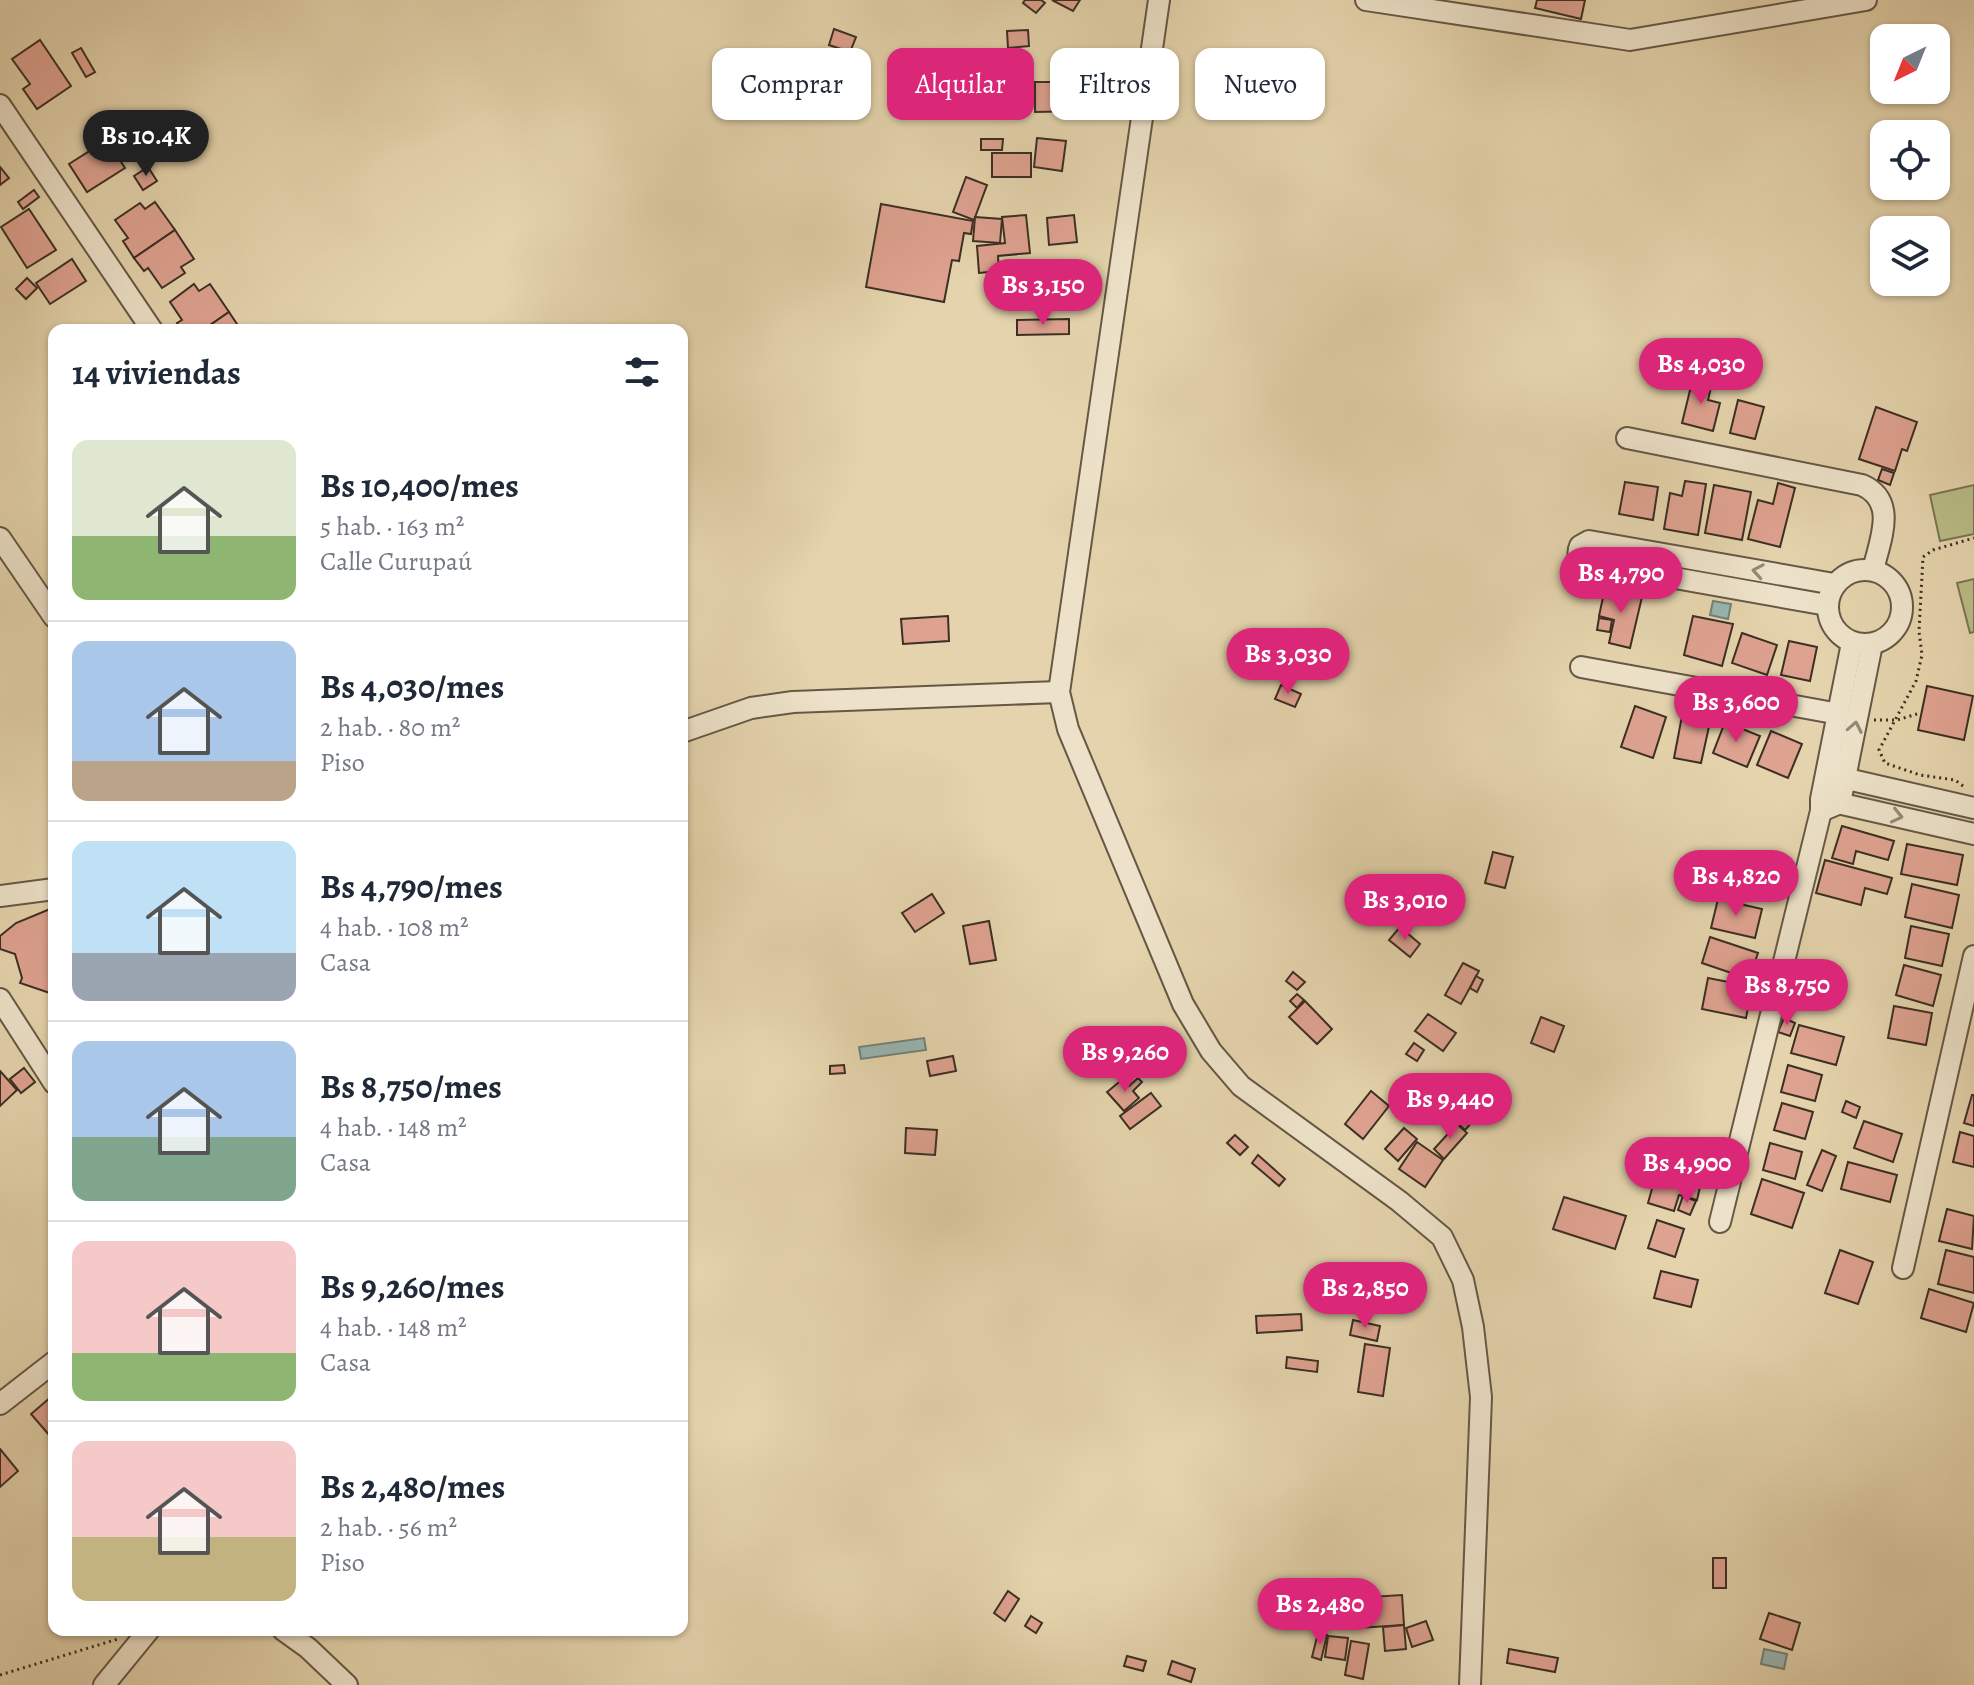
<!DOCTYPE html>
<html lang="es">
<head>
<meta charset="utf-8">
<style>
  :root { --surface:#fff; --page:#f2f2f3; --text:#1f2937; --muted:#747a83; --line:#e0e1e3; --accent:#db2777 }
  body { margin:0; font-family:Alegreya,serif; background:var(--page); color:var(--text); height:100vh; display:flex; flex-direction:column; font-size:30px; white-space:nowrap }
  * { box-sizing:border-box; margin:0 }
  p { font-size:26px; color:var(--muted) }
  .icon { flex:none; width:44px; height:44px; fill:none; stroke:currentColor; stroke-width:2; stroke-linecap:round; stroke-linejoin:round }
  .map { position:relative; flex:1; overflow:hidden }
  .drawer { position:absolute; left:48px; top:324px; width:640px; height:1312px; display:flex; flex-direction:column; background:var(--surface); border-radius:16px; box-shadow:0 2px 6px #0004 }
  .drawer>* { flex:none }
  .banner { position:absolute; left:712px; top:48px; width:760px; height:72px; display:flex; gap:16px }
  .needle { width:52px; rotate:223deg }
  .fabs { position:absolute; left:1870px; top:24px; display:grid; gap:16px }
  .fabs a { display:grid; place-items:center; width:80px; height:80px; border-radius:16px; background:var(--surface); box-shadow:0 2px 6px #0004; font-size:40px }
  .price { position:absolute; translate:-50% -68px; padding:0 18px; border-radius:28px; background:var(--accent); color:#fff; font-size:26px; line-height:52px; filter:drop-shadow(0 2px 4px #0008) }
  .price::after { content:''; position:absolute; left:50%; top:48px; width:24px; height:18px; margin-left:-12px; background:inherit; clip-path:polygon(0 0,100% 0,50% 100%) }
  .price.current { background:#222; color:#fff }
  ul { padding:0; list-style:none }
  li { display:flex; align-items:center; gap:24px; height:200px; padding:0 24px }
  li+li { border-top:2px solid var(--line) }
  li span { display:grid; place-items:center; flex:none; width:224px; height:160px; border-radius:16px; color:#555 }
  li>.icon { margin-inline-start:auto }
  span .icon { width:96px; height:96px; fill:#fffc; stroke-width:1 }
  li b { font-size:34px }
  h2 { display:flex; justify-content:space-between; align-items:center; height:96px; padding:0 24px; font-size:34px }
  .pill { padding:0 28px; border-radius:16px; background:var(--surface); box-shadow:0 2px 6px #0004; font-size:28px; line-height:72px }
  .pill.current { background:var(--accent); color:#fff }
  .map>svg:first-child { display:block }
  .green { fill:#b9bb86; stroke:#7a7554; stroke-width:2 }
  .water { fill:#98b6b2; stroke:#738079; stroke-width:2 }
  .building { fill:#dea290; stroke:#3c2f23; stroke-width:2 }
  .lines { fill:none; stroke-linecap:round; stroke-linejoin:round }
  .minor-casing { stroke:#665845; stroke-width:24 }
  .path { stroke:#3c2f23; stroke-width:3; stroke-dasharray:2 4; stroke-linecap:butt }
  .minor { stroke:#ede2c9; stroke-width:20 }
  .oneway { stroke:#948876 }
</style>
</head>
<body>
<div class="map">
<svg width="1974" height="1685" viewBox="0 0 1974 1685">
  <rect width="100%" height="100%" fill="#e4d3ac"/>
  <filter id="stains"><feTurbulence type="fractalNoise" baseFrequency=".0025" numOctaves="4"/><feColorMatrix values="0 0 0 0 .2 0 0 0 0 .09 0 0 0 0 .02 0 0 0 .5 -.17"/></filter>
  <radialGradient id="worn" r=".72"><stop offset=".6" stop-color="#630" stop-opacity="0"/><stop offset="1" stop-color="#630" stop-opacity=".3"/></radialGradient>
  <g class="green">
    <path d="M1974 485V534L1940 541 1930 495Z"/>
    <path d="M1974 579V632L1970 633 1957 583Z"/>
  </g>
  <g class="water">
    <path d="M1713 601 1731 604 1728 619 1710 615Z"/>
    <path d="M924 1038 926 1050 861 1059 859 1047Z"/>
    <path d="M1764 1649 1787 1654 1784 1669 1761 1664Z"/>
  </g>
  <g class="building">
    <path d="M1025 0H1041L1045 3 1036 13 1023 3Z"/>
    <path d="M1052 0H1080L1073 11Z"/>
    <path d="M1537 0H1585L1581 19 1535 8Z"/>
    <path d="M834 29 856 37 850 52 829 45Z"/>
    <path d="M1028 30 1029 46 1008 48 1007 31Z"/>
    <path d="M40 40 71 86 37 109 23 89 30 84 12 59Z"/>
    <path d="M81 48 95 72 86 77 72 53Z"/>
    <path d="M1031 67 1033 81 1012 83 1010 70Z"/>
    <path d="M1007 70 1008 83 992 84 991 71Z"/>
    <path d="M1032 82 1034 103 997 105 996 85Z"/>
    <path d="M1035 82H1082L1083 111 1035 112Z"/>
    <path d="M1037 138 1066 141 1062 171 1034 167Z"/>
    <path d="M981 139H1003L1002 150H981Z"/>
    <path d="M107 140 125 168 87 192 69 164Z"/>
    <rect x="992" y="153" width="39" height="24"/>
    <path d="M0 167 9 178 0 185Z"/>
    <path d="M148 167 157 181 143 190 134 176Z"/>
    <path d="M966 177 987 185 974 220 953 212Z"/>
    <path d="M34 190 39 197 23 209 18 202Z"/>
    <path d="M155 202 175 230 134 258 123 241 128 238 115 220 140 203 145 209Z"/>
    <path d="M881 204 973 221 971 234 964 233 959 261 952 260 944 302 866 287Z"/>
    <path d="M29 209 56 250 27 268 1 227Z"/>
    <path d="M1026 215 1030 253 998 256 999 271 979 273 977 246 1005 243 1002 217Z"/>
    <path d="M1074 215 1077 242 1049 245 1047 218Z"/>
    <path d="M975 217 1002 219 1000 243 973 241Z"/>
    <path d="M175 230 194 259 181 267 185 273 162 288 148 268 144 271 134 258Z"/>
    <path d="M72 259 86 281 50 304 36 283Z"/>
    <path d="M1000 275 1047 276 1046 296 1000 295Z"/>
    <path d="M27 278 37 288 26 299 16 289Z"/>
    <rect x="1048" y="279" width="21" height="15"/>
    <path d="M194 284 199 291 210 284 229 312 203 330H182L177 323 182 320 170 302Z"/>
    <path d="M229 312 241 330H203Z"/>
    <path d="M1069 319V334L1017 335V320Z"/>
    <path d="M1714 363 1733 370 1729 380 1710 372Z"/>
    <path d="M1693 378 1712 383 1708 400 1720 403 1713 431 1682 423Z"/>
    <path d="M1738 400 1764 407 1755 439 1730 433Z"/>
    <path d="M1876 407 1917 422 1907 451 1902 449 1895 471 1859 459Z"/>
    <path d="M1882 469 1894 473 1890 485 1878 480Z"/>
    <path d="M1685 481 1706 484 1698 535 1664 529 1670 493 1682 496Z"/>
    <path d="M1625 482 1658 487 1653 520 1619 514Z"/>
    <path d="M1778 483 1795 488 1780 547 1748 539 1758 500 1773 504Z"/>
    <path d="M1714 485 1751 492 1742 540 1705 533Z"/>
    <path d="M1605 588 1642 597 1630 648 1609 643 1614 620 1599 616Z"/>
    <path d="M948 616 949 641 903 644 901 619Z"/>
    <path d="M1693 616 1733 624 1722 666 1684 655Z"/>
    <path d="M1599 618 1612 620 1610 632 1597 630Z"/>
    <path d="M1742 633 1777 645 1767 675 1732 663Z"/>
    <path d="M1789 641 1817 647 1810 681 1781 675Z"/>
    <path d="M1281 685 1301 694 1295 707 1275 699Z"/>
    <path d="M1927 686 1973 696 1964 740 1918 730Z"/>
    <path d="M1635 706 1666 717 1653 758 1621 747Z"/>
    <path d="M1682 716 1710 722 1701 763 1674 758Z"/>
    <path d="M1725 722 1760 736 1747 767 1713 753Z"/>
    <path d="M1771 731 1802 744 1788 778 1757 765Z"/>
    <path d="M1842 826 1894 841 1888 860 1856 851 1853 864 1832 858Z"/>
    <path d="M1907 844 1963 855 1957 885 1901 874Z"/>
    <path d="M1493 852 1513 857 1505 888 1485 883Z"/>
    <path d="M1734 855 1772 871 1761 899 1722 883Z"/>
    <path d="M1825 860 1892 878 1887 894 1865 888 1861 905 1816 893Z"/>
    <path d="M1912 884 1959 895 1952 928 1905 917Z"/>
    <path d="M932 894 944 913 915 932 902 913Z"/>
    <path d="M1718 899 1762 909 1755 938 1711 928Z"/>
    <path d="M50 909 54 915 53 994 20 983 22 978 15 954 0 949V936L16 923Z"/>
    <path d="M989 921 996 960 970 964 963 926Z"/>
    <path d="M1911 926 1949 934 1942 966 1905 958Z"/>
    <path d="M1400 927 1420 944 1410 957 1389 940Z"/>
    <path d="M1710 937 1758 953 1749 979 1702 963Z"/>
    <path d="M1463 963 1479 971 1461 1004 1445 995Z"/>
    <path d="M1904 965 1941 975 1933 1006 1896 995Z"/>
    <path d="M1293 972 1305 982 1297 990 1286 981Z"/>
    <path d="M1476 976 1483 980 1477 992 1470 988Z"/>
    <path d="M1708 978 1734 983 1732 999 1749 1003 1746 1018 1702 1009Z"/>
    <path d="M1297 994 1304 1000 1297 1008 1290 1001Z"/>
    <path d="M1305 1001 1332 1029 1317 1044 1289 1017Z"/>
    <path d="M1894 1006 1932 1013 1926 1045 1888 1038Z"/>
    <path d="M1428 1014 1456 1033 1443 1051 1415 1031Z"/>
    <path d="M1541 1017 1564 1026 1554 1052 1531 1043Z"/>
    <path d="M1784 1018 1795 1023 1790 1036 1778 1032Z"/>
    <path d="M1799 1025 1844 1037 1836 1065 1791 1053Z"/>
    <path d="M1414 1043 1424 1050 1417 1061 1406 1054Z"/>
    <path d="M953 1056 956 1071 930 1076 927 1061Z"/>
    <path d="M844 1065 845 1073 830 1074V1066Z"/>
    <path d="M1788 1065 1822 1075 1815 1101 1781 1092Z"/>
    <path d="M24 1068 35 1082 21 1093 10 1079Z"/>
    <path d="M0 1071 17 1090 0 1106Z"/>
    <path d="M1138 1078 1142 1082 1133 1091 1139 1098 1124 1111 1107 1092 1123 1079 1129 1086Z"/>
    <path d="M1371 1091 1389 1106 1363 1139 1345 1124Z"/>
    <path d="M1151 1093 1161 1106 1130 1129 1120 1116Z"/>
    <path d="M1972 1095H1974V1126L1964 1123Z"/>
    <path d="M1846 1101 1860 1107 1856 1118 1842 1112Z"/>
    <path d="M1472 1103 1481 1112 1465 1130 1455 1121Z"/>
    <path d="M1782 1103 1813 1112 1805 1139 1774 1130Z"/>
    <path d="M1864 1121 1902 1134 1893 1162 1854 1148Z"/>
    <path d="M1457 1124 1467 1133 1444 1159 1434 1149Z"/>
    <path d="M906 1128 937 1130 935 1155 905 1153Z"/>
    <path d="M1404 1128 1417 1139 1398 1161 1385 1149Z"/>
    <path d="M1960 1132 1974 1136V1167L1953 1162Z"/>
    <path d="M1235 1135 1248 1147 1240 1155 1227 1143Z"/>
    <path d="M1417 1142 1443 1160 1425 1187 1399 1169Z"/>
    <path d="M1770 1143 1802 1152 1795 1179 1763 1170Z"/>
    <path d="M1822 1150 1836 1156 1822 1191 1807 1185Z"/>
    <path d="M1258 1155 1285 1179 1279 1186 1252 1163Z"/>
    <path d="M1848 1162 1897 1175 1890 1202 1841 1189Z"/>
    <path d="M1657 1171 1701 1183 1697 1200 1679 1195 1674 1211 1648 1203Z"/>
    <path d="M1762 1179 1804 1193 1792 1228 1751 1214Z"/>
    <path d="M1683 1196 1696 1201 1690 1215 1678 1210Z"/>
    <path d="M1564 1197 1626 1216 1615 1249 1553 1229Z"/>
    <path d="M1947 1209 1974 1216 1972 1249 1939 1241Z"/>
    <path d="M1657 1220 1684 1229 1675 1257 1648 1248Z"/>
    <path d="M1840 1250 1873 1262 1858 1304 1825 1293Z"/>
    <path d="M1946 1250 1974 1257V1293L1938 1284Z"/>
    <path d="M1661 1271 1698 1280 1691 1307 1654 1298Z"/>
    <path d="M1929 1289 1974 1303 1966 1332 1921 1318Z"/>
    <path d="M1375 1291 1382 1304 1369 1311 1362 1298Z"/>
    <path d="M1301 1314 1302 1330 1257 1333 1256 1316Z"/>
    <path d="M1353 1320 1380 1326 1377 1341 1350 1335Z"/>
    <path d="M1365 1344 1390 1348 1383 1396 1358 1392Z"/>
    <path d="M1287 1357 1318 1361 1317 1372 1286 1368Z"/>
    <path d="M51 1397 54 1401V1432L50 1436 31 1414Z"/>
    <path d="M0 1449 18 1471 0 1487Z"/>
    <rect x="1713" y="1558" width="13" height="30"/>
    <path d="M1008 1591 1019 1599 1005 1621 994 1613Z"/>
    <path d="M1402 1595 1404 1625 1341 1629 1339 1599Z"/>
    <path d="M1769 1613 1800 1623 1792 1650 1760 1639Z"/>
    <path d="M1031 1616 1042 1623 1036 1633 1025 1626Z"/>
    <path d="M1426 1621 1433 1640 1412 1647 1406 1628Z"/>
    <path d="M1404 1625 1406 1649 1385 1651 1383 1627Z"/>
    <path d="M1318 1633 1327 1635 1321 1660 1312 1657Z"/>
    <path d="M1328 1636 1348 1638 1345 1660 1325 1657Z"/>
    <path d="M1351 1641 1369 1644 1363 1679 1345 1675Z"/>
    <path d="M1509 1649 1558 1658 1555 1672 1507 1663Z"/>
    <path d="M1127 1656 1146 1661 1143 1671 1124 1666Z"/>
    <path d="M1172 1661 1195 1669 1191 1682 1168 1674Z"/>
  </g>
  <g class="lines">
    <defs>
      <g id="minor">
        <path d="M1159 0 1059 692 1068 729 1183 1004 1211 1051 1241 1086 1399 1201 1442 1237 1463 1280 1473 1327 1481 1397 1470 1685"/>
        <path d="M1366 0 1630 40 1866 0"/>
        <path d="M0 105 152 330"/>
        <path d="M1627 438 1862 485C1898 501 1880 540 1873 570"/>
        <path d="M0 538 54 617"/>
        <circle cx="1865" cy="607" r="37"/>
        <path d="M1827 605 1585 562C1578 559 1577 553 1580 546L1589 541 1834 584"/>
        <path d="M1581 667 1839 714"/>
        <path d="M682 732 751 708 793 702 1059 692"/>
        <path d="M1834 776 1974 808"/>
        <path d="M1829 801 1974 834"/>
        <path d="M1821 811 1840 803 1872 644"/>
        <path d="M0 896 54 889"/>
        <path d="M0 999 54 1083"/>
        <path d="M1720 1222 1821 811V799L1852 643"/>
        <path d="M1903 1268 1974 956"/>
        <path d="M0 1404 54 1362"/>
        <path d="M283 1630 308 1648 347 1685"/>
        <path d="M104 1685 149 1630"/>
      </g>
    </defs>
    <use href="#minor" class="minor-casing"/>
    <g class="path">
      <path d="M1874 720H1897L1917 714"/>
      <path d="M1963 786 1955 780 1920 775 1885 763 1879 750 1916 681 1922 655 1919 631 1923 557 1933 550 1974 538"/>
      <path d="M0 1675 118 1639"/>
    </g>
    <use href="#minor" class="minor"/>
  </g>
  <defs><path id="oneway-chevron" d="M-2-3.5L2.5 0L-2 3.5" fill="none" stroke-width="1.6" stroke-linecap="round" stroke-linejoin="round" transform="scale(2)"/></defs>
  <g class="oneway">
    <use href="#oneway-chevron" transform="translate(1758 571) rotate(-170)"/>
    <use href="#oneway-chevron" transform="translate(1855 727) rotate(-79)"/>
    <use href="#oneway-chevron" transform="translate(1897 816) rotate(13)"/>
  </g>
  <rect width="100%" height="100%" filter="url(#stains)"/>
  <rect width="100%" height="100%" fill="url(#worn)"/>
</svg>
<div class="fabs">
<a><svg class="needle" viewBox="-14 -14 28 28"><path d="M0-13l5 13h-10z" fill="#e53935"/><path d="M0 13l5-13h-10z" fill="#747a83"/></svg></a>
<a><svg class="icon" aria-label="locate" viewBox="0 0 24 24"><circle cx="12" cy="12" r="6"/><path d="M12 2v4M12 18v4M2 12h4M18 12h4"/></svg></a>
<a><svg class="icon" aria-label="layers" viewBox="0 0 24 24"><path d="M12 4l9 5-9 5-9-5zM3 14l9 5 9-5"/></svg></a>
</div>
<b class="price current" style="left:146px;top:178px">Bs 10.4K</b>
<b class="price" style="left:1043px;top:327px">Bs 3,150</b>
<b class="price" style="left:1701px;top:406px">Bs 4,030</b>
<b class="price" style="left:1621px;top:615px">Bs 4,790</b>
<b class="price" style="left:1288px;top:696px">Bs 3,030</b>
<b class="price" style="left:1736px;top:744px">Bs 3,600</b>
<b class="price" style="left:1736px;top:918px">Bs 4,820</b>
<b class="price" style="left:1405px;top:942px">Bs 3,010</b>
<b class="price" style="left:1787px;top:1027px">Bs 8,750</b>
<b class="price" style="left:1125px;top:1094px">Bs 9,260</b>
<b class="price" style="left:1450px;top:1141px">Bs 9,440</b>
<b class="price" style="left:1687px;top:1205px">Bs 4,900</b>
<b class="price" style="left:1365px;top:1330px">Bs 2,850</b>
<b class="price" style="left:1320px;top:1646px">Bs 2,480</b>
<div class="banner">
<a class="pill">Comprar</a>
<a class="pill current">Alquilar</a>
<a class="pill">Filtros</a>
<a class="pill">Nuevo</a>
</div>
<section class="drawer">
<h2>14 viviendas<svg class="icon" aria-label="filters" viewBox="0 0 24 24"><path d="M4 7h16M4 17h16"/><circle cx="9" cy="7" r="2"/><circle cx="15" cy="17" r="2"/></svg></h2>
<ul>
<li><span style="background:linear-gradient(#dfe7d0 60%,#8fb573 0)"><svg class="icon" aria-label="home" viewBox="0 0 24 24"><path d="M3 11l9-7 9 7M6 9v11h12V9"/></svg></span><div><b>Bs 10,400/mes</b><p>5 hab. · 163 m²</p><p>Calle Curupaú</p></div></li>
<li><span style="background:linear-gradient(#a9c7e8 75%,#b9a48a 0)"><svg class="icon" aria-label="home" viewBox="0 0 24 24"><path d="M3 11l9-7 9 7M6 9v11h12V9"/></svg></span><div><b>Bs 4,030/mes</b><p>2 hab. · 80 m²</p><p>Piso</p></div></li>
<li><span style="background:linear-gradient(#bfe0f5 70%,#9aa5b1 0)"><svg class="icon" aria-label="home" viewBox="0 0 24 24"><path d="M3 11l9-7 9 7M6 9v11h12V9"/></svg></span><div><b>Bs 4,790/mes</b><p>4 hab. · 108 m²</p><p>Casa</p></div></li>
<li><span style="background:linear-gradient(#a9c7e8 60%,#7fa58c 0)"><svg class="icon" aria-label="home" viewBox="0 0 24 24"><path d="M3 11l9-7 9 7M6 9v11h12V9"/></svg></span><div><b>Bs 8,750/mes</b><p>4 hab. · 148 m²</p><p>Casa</p></div></li>
<li><span style="background:linear-gradient(#f6c9c9 70%,#8fb573 0)"><svg class="icon" aria-label="home" viewBox="0 0 24 24"><path d="M3 11l9-7 9 7M6 9v11h12V9"/></svg></span><div><b>Bs 9,260/mes</b><p>4 hab. · 148 m²</p><p>Casa</p></div></li>
<li><span style="background:linear-gradient(#f6c9c9 60%,#c2b280 0)"><svg class="icon" aria-label="home" viewBox="0 0 24 24"><path d="M3 11l9-7 9 7M6 9v11h12V9"/></svg></span><div><b>Bs 2,480/mes</b><p>2 hab. · 56 m²</p><p>Piso</p></div></li>
</ul>
</section>
</div>
</body>
</html>
